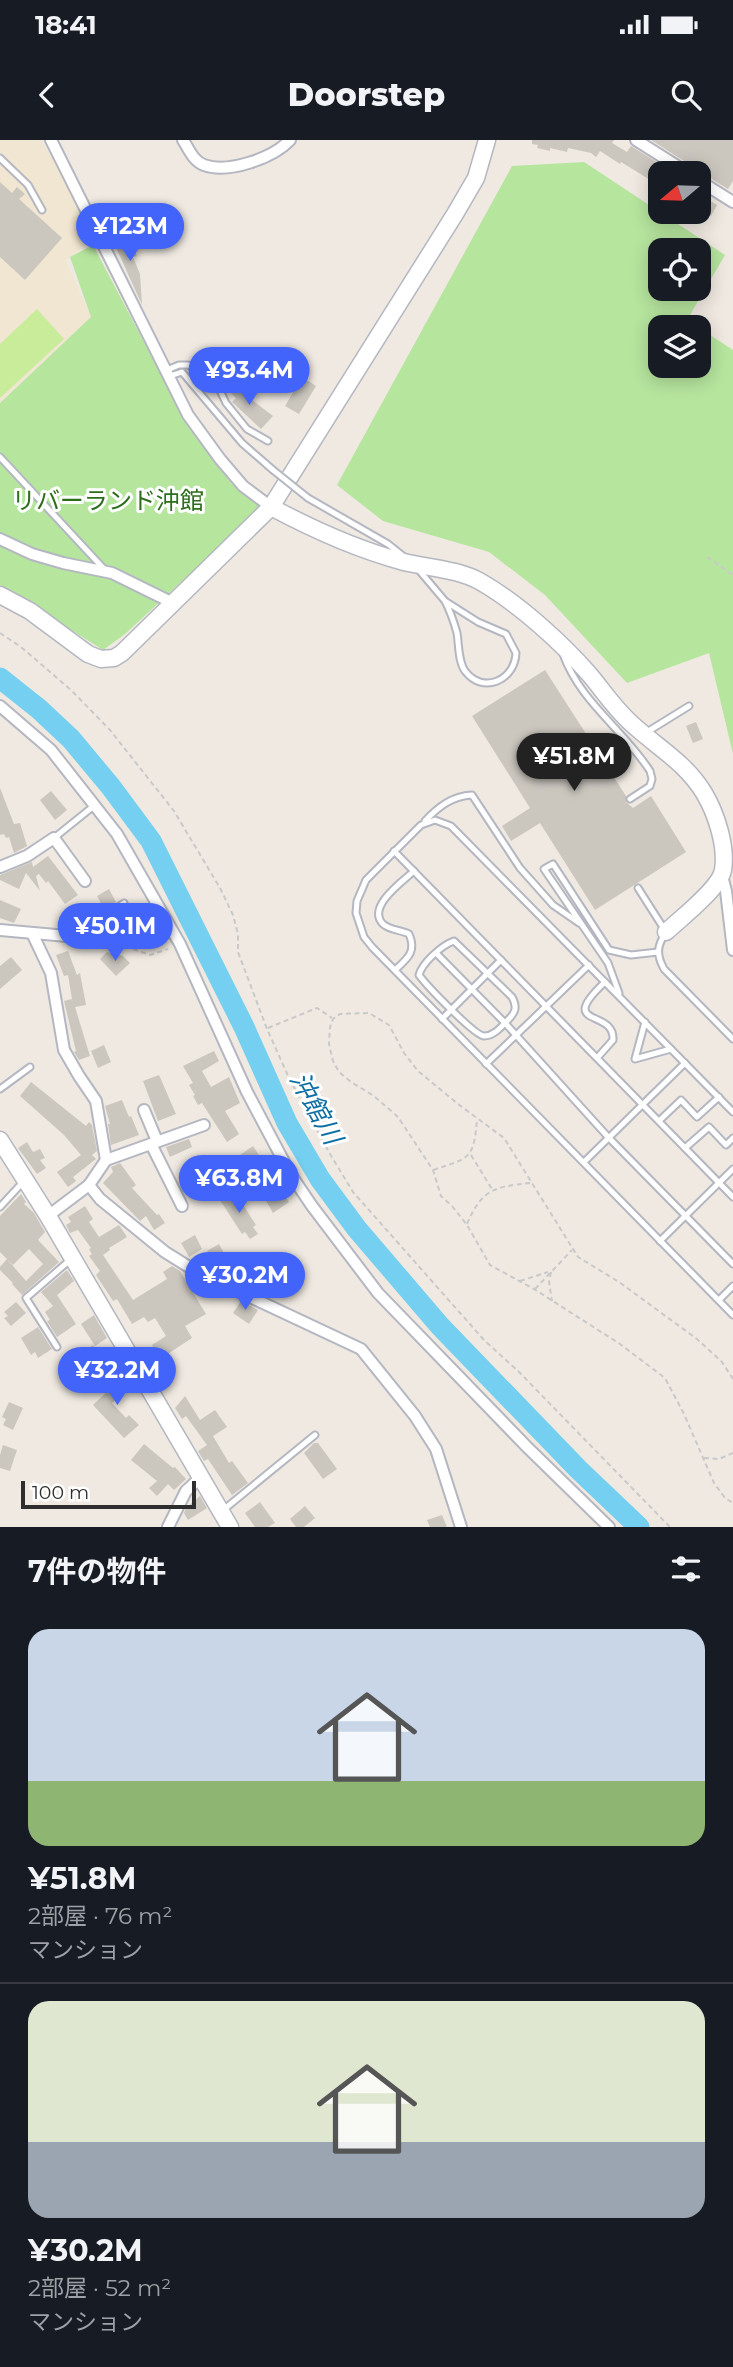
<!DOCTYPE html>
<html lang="ja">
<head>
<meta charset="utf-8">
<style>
  :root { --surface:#171b24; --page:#20242c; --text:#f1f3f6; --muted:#9ea1a6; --line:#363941; --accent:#4264fb }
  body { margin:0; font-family:Montserrat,"Noto Sans JP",sans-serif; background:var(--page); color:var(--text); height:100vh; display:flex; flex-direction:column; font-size:26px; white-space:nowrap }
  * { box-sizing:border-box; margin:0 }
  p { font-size:23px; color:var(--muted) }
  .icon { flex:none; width:38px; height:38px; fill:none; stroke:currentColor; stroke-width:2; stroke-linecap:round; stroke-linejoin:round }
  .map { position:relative; height:1387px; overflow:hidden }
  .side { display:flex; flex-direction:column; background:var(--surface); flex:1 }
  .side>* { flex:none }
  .needle { width:46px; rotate:251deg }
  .fabs { position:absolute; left:648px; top:21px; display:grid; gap:14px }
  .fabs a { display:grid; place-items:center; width:63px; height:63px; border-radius:14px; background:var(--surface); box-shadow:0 4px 18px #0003; font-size:35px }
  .scale { position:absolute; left:21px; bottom:18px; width:175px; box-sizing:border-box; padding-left:7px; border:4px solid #2e2e2e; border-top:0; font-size:19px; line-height:24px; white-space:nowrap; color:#2e2e2e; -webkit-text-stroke:5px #fff; paint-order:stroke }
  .price { position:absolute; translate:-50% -60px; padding:0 16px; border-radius:24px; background:var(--accent); color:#fff; font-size:23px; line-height:46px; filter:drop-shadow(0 2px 4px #0008) }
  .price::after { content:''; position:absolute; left:50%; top:42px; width:21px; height:16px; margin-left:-10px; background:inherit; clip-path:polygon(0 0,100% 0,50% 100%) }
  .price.current { background:#222; color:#fff }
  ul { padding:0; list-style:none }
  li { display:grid; align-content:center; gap:14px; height:371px; padding:0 28px }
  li+li { border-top:2px solid var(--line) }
  li span { display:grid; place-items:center; height:217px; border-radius:21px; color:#555 }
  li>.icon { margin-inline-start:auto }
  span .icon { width:126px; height:126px; fill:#fffc; stroke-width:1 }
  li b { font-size:30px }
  h2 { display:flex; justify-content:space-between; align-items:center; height:84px; padding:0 28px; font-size:30px }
  .status { display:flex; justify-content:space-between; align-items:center; height:49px; padding:0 35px; background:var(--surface); direction:ltr }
  .status svg { height:19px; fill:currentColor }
  header { display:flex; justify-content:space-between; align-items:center; height:91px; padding:0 28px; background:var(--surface); font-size:32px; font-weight:800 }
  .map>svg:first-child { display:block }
  .education { fill:#f0e6d1 }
  .green { fill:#b6e59e; fill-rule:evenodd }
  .pitch { fill:#c9ec9a }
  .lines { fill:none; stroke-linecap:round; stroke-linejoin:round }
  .river { stroke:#75cff0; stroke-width:21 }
  .building { fill:#cbc7bf }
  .lane-casing { stroke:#b4b7c1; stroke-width:9 }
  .street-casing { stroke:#b4b7c1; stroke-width:14 }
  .secondary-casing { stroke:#b4b7c1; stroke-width:19 }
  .path { stroke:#c9c9c9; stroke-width:2; stroke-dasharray:5 3.5; stroke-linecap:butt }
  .lane { stroke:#fff; stroke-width:5 }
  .street { stroke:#fff; stroke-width:10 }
  .secondary { stroke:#fff; stroke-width:16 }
  .lane-bridge-casing { stroke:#b4b7c1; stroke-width:9; stroke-linecap:butt }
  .lane-bridge { stroke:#fff; stroke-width:5 }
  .labels { text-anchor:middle; stroke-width:6; stroke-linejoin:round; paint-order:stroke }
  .park-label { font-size:24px; fill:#2c6e1b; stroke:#fff }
  .water-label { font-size:26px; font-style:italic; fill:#0d6fa3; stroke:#fff }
</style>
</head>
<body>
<div class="status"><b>18:41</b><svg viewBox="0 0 49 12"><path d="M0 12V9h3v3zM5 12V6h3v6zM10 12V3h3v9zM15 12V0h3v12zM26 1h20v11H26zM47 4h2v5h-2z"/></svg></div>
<header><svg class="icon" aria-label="back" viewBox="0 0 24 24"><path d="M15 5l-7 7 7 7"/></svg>Doorstep<svg class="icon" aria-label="search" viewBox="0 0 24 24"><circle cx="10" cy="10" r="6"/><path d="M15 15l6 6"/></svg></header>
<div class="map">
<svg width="733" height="1387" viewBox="0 0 733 1387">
  <rect width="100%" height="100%" fill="#efe9e1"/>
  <path class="education" d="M0 0H40L56 23 94 99 65 120 91 177 0 262Z"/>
  <g class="green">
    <path d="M584 22 725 115 687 180 698 187H660V226H698V187L733 210V614L709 513 627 543 545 455 489 412 383 381 337 345 512 26ZM660 110H698V149H660Z"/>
    <path d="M93 105 189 288 232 344 263 366 125 494 103 510 0 445V263L91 177 70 117Z"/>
  </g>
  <path class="pitch" d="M37 169 64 199 0 258V204Z"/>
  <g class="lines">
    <path class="river" d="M0 538 39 569 71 599 111 647 151 701 244 887 287 983 320 1039 357 1089 440 1186 578 1329 639 1387"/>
  </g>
  <g class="building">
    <path d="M532 0H614L612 3 627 12 631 6 674 33H660V46L621 22 620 24 600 11 596 17 591 13 568 8 567 12 550 8V11L537 8 538 5 532 4Z"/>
    <path d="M651 0H733V41L728 49 702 33H696L692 26Z"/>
    <path d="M0 42 12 53 17 47 25 54 19 59 62 98 25 140 0 117Z"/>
    <path d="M702 56 717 65 711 76 698 69V63Z"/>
    <path d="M128 96 137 116 133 117 140 134 142 165 114 103Z"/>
    <path d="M302 237 316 246 299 274 285 266Z"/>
    <path d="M227 241 273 276 261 289 232 262 236 258 223 245Z"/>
    <path d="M545 530 626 656V662L633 668 651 656 686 712 595 770 540 683 511 701 502 686 530 668 472 576Z"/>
    <path d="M696 582 703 599 693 603 686 586Z"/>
    <path d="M0 648 14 684 20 683 27 706 14 713 9 697 6 698 4 694 0 695Z"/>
    <path d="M51 651 67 670 55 680 40 660Z"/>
    <path d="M48 716 78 755 65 764 48 741 46 743 39 734 36 736 40 751 26 733 19 749 0 740V735L32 722 33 727Z"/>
    <path d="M109 749 116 762 104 769 97 756Z"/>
    <path d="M0 760 21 769 14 783 0 778Z"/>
    <path d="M129 768 146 786 134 798 121 785 117 791 110 779 122 771 123 774Z"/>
    <path d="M65 769 92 783 88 790 78 787 76 789 66 784 61 778Z"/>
    <path d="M68 811 77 835 80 833 86 865 75 867 90 916 79 920 74 912 76 911 64 861 72 859 68 835 64 836 56 815Z"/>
    <path d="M107 812 123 816 130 823 116 836 100 819Z"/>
    <path d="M11 817 22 830 0 849V826Z"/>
    <path d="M104 905 111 922 98 928 91 911Z"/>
    <path d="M214 911 219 921 202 931 211 947 229 937 240 963 225 971 239 994 227 1002 202 963 198 965 193 956 195 955 189 945 193 943 183 926Z"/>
    <path d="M159 935 176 974 158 981 143 941Z"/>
    <path d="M31 942 86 986 89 982 92 985 97 1011 92 1015 96 1019 73 1037 76 1041 68 1047 57 1032 81 1015 64 995 20 956Z"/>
    <path d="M122 960 129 977 131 976 139 995 111 1005 108 984H110L105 966Z"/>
    <path d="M189 999 192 1007 170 1017 166 1007Z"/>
    <path d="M27 1002 33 1012 40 1009 45 1018 40 1020 46 1028 37 1034 18 1008Z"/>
    <path d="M253 1006 289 1062 273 1073 257 1045 260 1043 248 1025 244 1027 237 1017Z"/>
    <path d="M120 1023 136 1045 132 1048 157 1075 159 1074 165 1083 154 1090 146 1076 140 1081 103 1043 113 1032 111 1027Z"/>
    <path d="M234 1051 256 1085 253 1087 258 1094 250 1099 245 1092 242 1094 220 1060Z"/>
    <path d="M21 1054 26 1062 24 1064 34 1073 45 1092 38 1100 59 1122 22 1155 12 1144 13 1143 0 1130V1127L7 1119 26 1141 43 1124 29 1109 13 1125 0 1112V1076Z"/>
    <path d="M85 1066 93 1079 89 1082 99 1097 119 1085 127 1097 109 1108 110 1110 103 1115 133 1160 167 1139 163 1132 172 1126 180 1131 206 1174 185 1186 192 1198 160 1219 152 1205 166 1196 155 1178 148 1182 144 1177 132 1184 117 1159 113 1161 96 1135 100 1131 89 1116 92 1114 89 1109 91 1108 78 1090 70 1093 66 1085 71 1082 68 1077Z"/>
    <path d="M195 1095 202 1109 189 1117 181 1103Z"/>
    <path d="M219 1104 226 1117 215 1123 207 1111Z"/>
    <path d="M67 1130 74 1141 57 1155 76 1184 57 1197 47 1181 50 1180 45 1172 53 1166 41 1152Z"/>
    <path d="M241 1161 258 1170 249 1184 233 1173Z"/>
    <path d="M16 1162 26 1173 11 1186 4 1178 8 1176 4 1172Z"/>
    <path d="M94 1175 107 1198 95 1206 81 1184Z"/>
    <path d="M38 1187 52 1209 38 1218 35 1212 31 1215 21 1198Z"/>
    <path d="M93 1205 106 1226 92 1235 79 1214Z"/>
    <path d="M127 1233 134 1244 112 1263 126 1278 129 1275 139 1285 124 1298 93 1265Z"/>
    <path d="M185 1256 200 1280 215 1270 227 1287 213 1296 229 1323 232 1321 248 1343 232 1355 208 1319 204 1321 198 1311 207 1305 186 1276 182 1279 175 1268Z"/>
    <path d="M9 1262 23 1268 13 1290 3 1285 6 1279 2 1277Z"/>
    <path d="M314 1303H318L337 1329 323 1339 304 1313Z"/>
    <path d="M144 1304 173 1328 175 1327 186 1339 174 1350 168 1344 157 1356 149 1348 157 1341 131 1320Z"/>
    <path d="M3 1305 17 1310 10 1331 0 1328V1315Z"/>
    <path d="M200 1356 207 1368 188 1380 184 1373 186 1368Z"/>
    <path d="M260 1362 275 1383 268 1387H255L245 1373Z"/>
    <path d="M305 1366 315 1378 304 1387H296L290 1379Z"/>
    <path d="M442 1375 447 1387H430L427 1380Z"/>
  </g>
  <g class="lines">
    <defs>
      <g id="lane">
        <path d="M0 18 28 45 42 70"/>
        <path d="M167 230 179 225H188L215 240 226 263 247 289 268 301"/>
        <path d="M170 236 182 232 242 303 273 330"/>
        <path d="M0 317 105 430"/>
        <path d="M308 358 388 404 403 416"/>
        <path d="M418 429 445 461 478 482 506 494 516 513C515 540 483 555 465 531 458 521 459 505 457 493 454 482 450 471 445 461"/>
        <path d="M563 514C580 562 624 590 650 631L652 639 650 646 630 659"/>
        <path d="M647 592 689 566"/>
        <path d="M425 681C438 667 452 656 472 655L520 728 553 765 579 783"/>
        <path d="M54 698 95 665"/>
        <path d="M394 711 733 1057"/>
        <path d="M638 748 666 792C657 806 656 814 664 829L733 899"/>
        <path d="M90 797 104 776 124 763"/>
        <path d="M454 801 512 857C518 868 515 873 507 881 501 887 494 896 484 896 474 895 427 846 419 835 422 823 442 805 454 801Z"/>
        <path d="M436 813 505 883 609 998 733 1124"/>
        <path d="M395 830C407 819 417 812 409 794 401 790 389 790 383 784 366 767 403 741 414 731"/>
        <path d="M619 853 608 823 544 729 553 724 609 810 631 815 658 812"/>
        <path d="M442 879 501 820"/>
        <path d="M645 882 635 919 671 909"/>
        <path d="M597 918 613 900C615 868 555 889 605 842"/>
        <path d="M486 924 589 825"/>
        <path d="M0 949 30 927"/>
        <path d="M733 972 451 686 435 680 421 685 366 740 357 761 356 773 364 797 372 807 733 1175"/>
        <path d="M659 981 681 960 697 977 719 957"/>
        <path d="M685 1008 709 987 726 1005 733 998"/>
        <path d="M584 1022 685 923"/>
        <path d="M0 1067 23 1042"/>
        <path d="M660 1101 733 1029"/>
        <path d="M719 1160 733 1146"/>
        <path d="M57 1207 26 1158 70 1120"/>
        <path d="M222 1371 315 1295"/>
      </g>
      <g id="street">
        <path d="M51 0 188 275 220 319 243 346 271 367"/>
        <path d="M183 0C189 9 193 21 204 25 228 34 273 18 290 0"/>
        <path d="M636 0 688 33"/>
        <path d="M698 40 733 62"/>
        <path d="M0 399 32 414 63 423 112 433 173 463"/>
        <path d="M0 566 51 610 117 694 180 804 247 952 291 1035 312 1066 378 1153 527 1307 609 1387"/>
        <path d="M0 727 27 716 54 698 85 741"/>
        <path d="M722 736 726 751 733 810"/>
        <path d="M0 790 89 798"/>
        <path d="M33 795 51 833 64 910 79 936 96 961 106 1020"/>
        <path d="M144 970 157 1001"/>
        <path d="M151 1004 182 1066"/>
        <path d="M89 1045 106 1020 204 985"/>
        <path d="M48 1076 89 1045 100 1059 165 1112 197 1132 361 1209 415 1276 436 1309 461 1387"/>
        <path d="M168 1387 186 1351 201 1337"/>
      </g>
      <g id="secondary">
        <path d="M271 367C312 389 359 410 404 422 429 428 458 429 481 442 519 464 561 502 590 535 604 552 615 569 632 584 657 607 686 623 704 653 716 673 727 706 723 730 720 748 681 778 666 792"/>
        <path d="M0 455 30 471 88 514 101 519 114 518 122 513 271 367 455 74 476 38 487 0"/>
        <path d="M0 1000 48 1076 230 1387"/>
      </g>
    </defs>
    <use href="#lane" class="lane-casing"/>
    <use href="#street" class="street-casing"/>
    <use href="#secondary" class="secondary-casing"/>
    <g class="path">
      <path d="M707 417 733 435"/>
      <path d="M0 493 21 507 71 550 110 590 174 671 220 748 233 775 238 794V812L267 889 289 938 330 1014 353 1052 484 1200 519 1232 670 1387"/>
      <path d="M101 798 150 815 168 809"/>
      <path d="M268 888 317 868 332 878"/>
      <path d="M471 1015 492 1049"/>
      <path d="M433 1030C469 1018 474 1020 477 979"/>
      <path d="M467 1084C482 1049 494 1047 530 1043"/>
      <path d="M551 1132 549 1142 552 1161"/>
      <path d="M520 1141 548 1132"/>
      <path d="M535 1149 572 1110"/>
      <path d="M733 1239 722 1222 697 1199 619 1142 578 1117 504 998 458 964 418 931 404 913 389 885 369 873 340 874 333 879 330 887 329 904 333 921 339 932 351 942 374 956 398 977 433 1030 441 1056 452 1066 467 1085 490 1125 534 1149 620 1204 665 1238 684 1274 714 1343 725 1358 733 1363"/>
      <path d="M704 1318 719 1319 733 1313"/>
    </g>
    <use href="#lane" class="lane"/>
    <use href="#street" class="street"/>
    <use href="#secondary" class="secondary"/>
    <defs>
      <path id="lane-bridge" d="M273 330 308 358"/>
    </defs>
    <use href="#lane-bridge" class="lane-bridge-casing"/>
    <use href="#lane-bridge" class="lane-bridge"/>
  </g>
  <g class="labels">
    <g class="park-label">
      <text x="108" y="369">リバーランド沖館</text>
    </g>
    <g class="water-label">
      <text transform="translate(316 968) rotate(61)" y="9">沖館川</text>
    </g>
  </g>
</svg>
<div class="fabs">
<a><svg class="needle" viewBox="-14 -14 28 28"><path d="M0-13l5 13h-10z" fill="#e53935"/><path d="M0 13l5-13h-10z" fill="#9ea1a6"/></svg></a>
<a><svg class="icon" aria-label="locate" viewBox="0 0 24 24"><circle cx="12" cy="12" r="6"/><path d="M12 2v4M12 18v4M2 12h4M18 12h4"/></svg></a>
<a><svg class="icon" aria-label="layers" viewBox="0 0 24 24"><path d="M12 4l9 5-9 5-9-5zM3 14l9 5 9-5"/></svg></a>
</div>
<div class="scale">100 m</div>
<b class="price" style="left:130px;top:123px">¥123M</b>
<b class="price" style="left:249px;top:267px">¥93.4M</b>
<b class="price current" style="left:574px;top:653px">¥51.8M</b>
<b class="price" style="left:115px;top:823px">¥50.1M</b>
<b class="price" style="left:239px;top:1075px">¥63.8M</b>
<b class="price" style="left:245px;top:1172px">¥30.2M</b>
<b class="price" style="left:117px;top:1267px">¥32.2M</b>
</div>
<section class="side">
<h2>7件の物件<svg class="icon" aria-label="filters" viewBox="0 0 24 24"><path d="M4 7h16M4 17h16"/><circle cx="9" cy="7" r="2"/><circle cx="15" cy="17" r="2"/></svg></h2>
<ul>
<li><span style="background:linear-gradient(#c9d6e8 70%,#8fb573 0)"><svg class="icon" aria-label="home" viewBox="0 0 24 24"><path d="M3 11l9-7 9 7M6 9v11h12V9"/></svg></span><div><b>¥51.8M</b><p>2部屋 · 76 m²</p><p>マンション</p></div></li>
<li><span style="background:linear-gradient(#dfe7d0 65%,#9aa5b1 0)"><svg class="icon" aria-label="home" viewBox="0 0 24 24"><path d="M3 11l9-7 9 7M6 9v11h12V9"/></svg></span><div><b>¥30.2M</b><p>2部屋 · 52 m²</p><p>マンション</p></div></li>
</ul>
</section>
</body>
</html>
